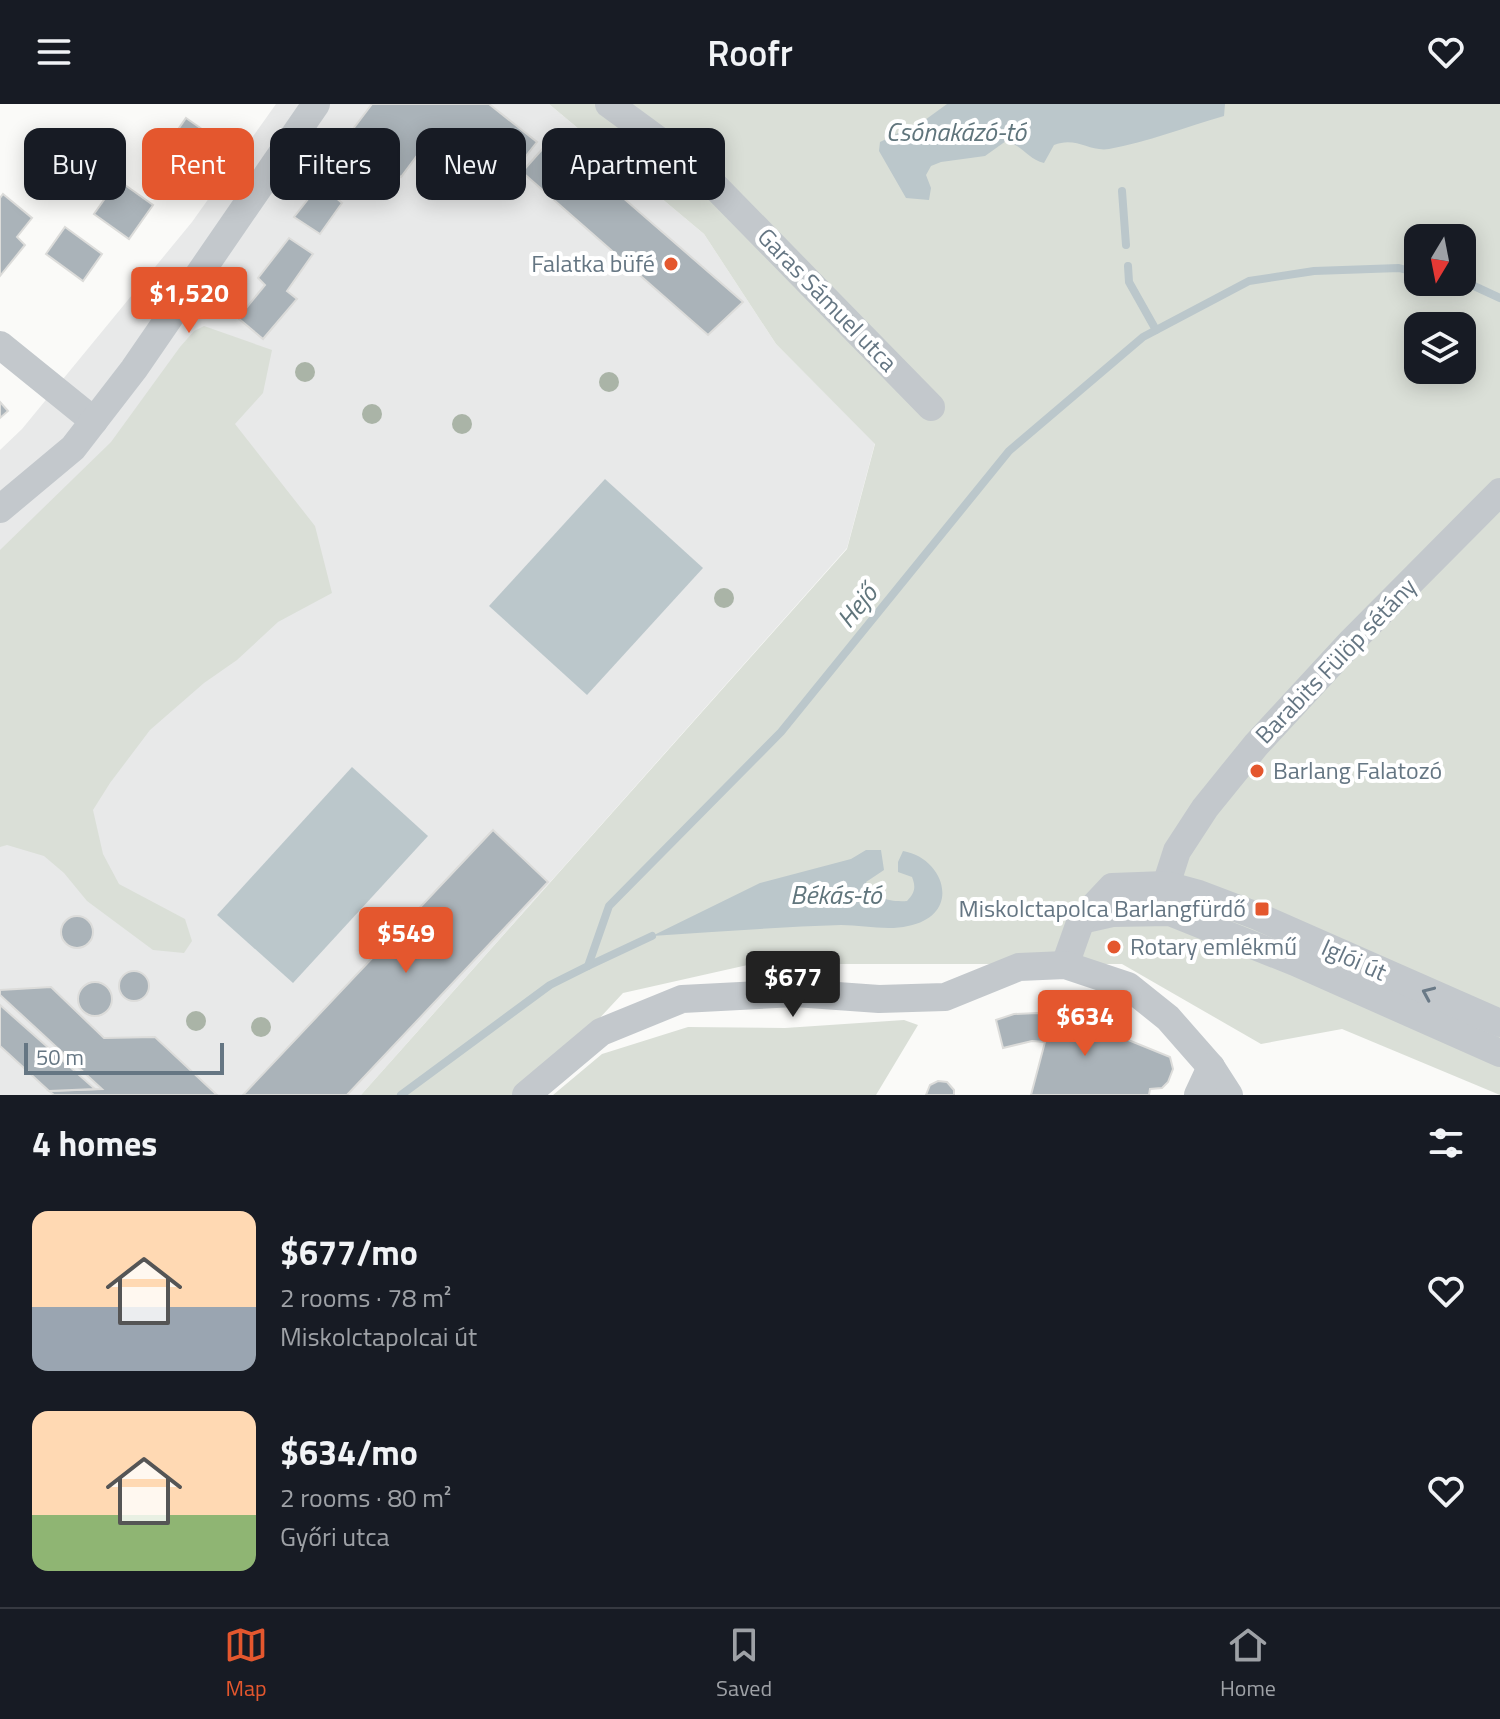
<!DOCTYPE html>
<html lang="en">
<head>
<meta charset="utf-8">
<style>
  :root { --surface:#171b24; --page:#242831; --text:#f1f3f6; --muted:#9ea1a6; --line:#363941; --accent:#e4572e }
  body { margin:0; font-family:"Titillium Web",sans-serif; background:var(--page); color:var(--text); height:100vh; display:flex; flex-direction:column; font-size:30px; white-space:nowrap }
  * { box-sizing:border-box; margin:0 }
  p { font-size:26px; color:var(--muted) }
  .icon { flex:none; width:44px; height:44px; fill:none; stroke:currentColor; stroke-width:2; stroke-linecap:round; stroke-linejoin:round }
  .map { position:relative; height:991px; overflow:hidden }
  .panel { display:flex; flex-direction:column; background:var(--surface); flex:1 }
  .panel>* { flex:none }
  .banner { position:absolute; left:24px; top:24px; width:800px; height:72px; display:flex; gap:16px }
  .needle { width:52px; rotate:190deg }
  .controls { position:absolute; left:1404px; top:120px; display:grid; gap:16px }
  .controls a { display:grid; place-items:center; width:72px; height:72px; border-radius:16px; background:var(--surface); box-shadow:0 4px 20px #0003; font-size:40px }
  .scale { position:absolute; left:24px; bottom:20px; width:200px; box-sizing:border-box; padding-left:8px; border:4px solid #657683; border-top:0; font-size:22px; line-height:28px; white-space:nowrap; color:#657683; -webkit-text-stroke:6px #fff; paint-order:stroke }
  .price { position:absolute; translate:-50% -68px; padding:0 18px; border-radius:8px; background:var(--accent); color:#fff; font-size:26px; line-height:52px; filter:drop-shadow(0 2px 4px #0008) }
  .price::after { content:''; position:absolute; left:50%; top:48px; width:24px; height:18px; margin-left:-12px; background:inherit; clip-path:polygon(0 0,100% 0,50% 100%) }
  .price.on { background:#222; color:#fff }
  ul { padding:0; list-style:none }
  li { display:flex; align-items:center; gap:24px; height:200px; padding:0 32px }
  li span { display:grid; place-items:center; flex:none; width:224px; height:160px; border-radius:16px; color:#555 }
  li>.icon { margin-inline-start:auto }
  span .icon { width:96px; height:96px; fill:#fffc; stroke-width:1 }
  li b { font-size:34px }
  h2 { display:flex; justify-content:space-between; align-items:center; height:96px; padding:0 32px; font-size:34px }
  .chip { padding:0 28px; border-radius:16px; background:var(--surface); box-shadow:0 4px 20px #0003; font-size:28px; line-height:72px }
  .chip.on { background:var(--accent); color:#fff }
  header { display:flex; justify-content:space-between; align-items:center; height:104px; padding:0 32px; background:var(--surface); font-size:36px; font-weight:600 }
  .tabs { display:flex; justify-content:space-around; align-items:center; height:112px; border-top:2px solid var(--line); background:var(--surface); font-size:22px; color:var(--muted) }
  .tabs a { display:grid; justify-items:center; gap:4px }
  .tabs .on { color:var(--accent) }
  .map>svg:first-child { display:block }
  .built { fill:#e8e9e9 }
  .green { fill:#dadfd7; fill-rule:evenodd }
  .water { fill:#bbc7cb }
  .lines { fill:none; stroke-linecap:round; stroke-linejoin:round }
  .stream { stroke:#bbc7cb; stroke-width:8 }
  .building { fill:#aab3b9; stroke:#dcdcda; stroke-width:2 }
  .minor { stroke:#c3c8cc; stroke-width:28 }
  .tree { fill:#aab4a7 }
  .oneway { stroke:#6a7a87 }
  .poi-dot { fill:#e4572e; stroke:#fff; stroke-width:3 }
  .labels { text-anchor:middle; stroke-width:8; stroke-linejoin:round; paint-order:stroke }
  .poi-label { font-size:24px; fill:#657683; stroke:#fff; text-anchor:end }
  .street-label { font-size:24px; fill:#657683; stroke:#fff }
  .water-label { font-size:26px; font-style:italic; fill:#60757c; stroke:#fff }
</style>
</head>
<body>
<header><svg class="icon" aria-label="menu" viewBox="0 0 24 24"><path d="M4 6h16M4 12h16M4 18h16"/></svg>Roofr<svg class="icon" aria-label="heart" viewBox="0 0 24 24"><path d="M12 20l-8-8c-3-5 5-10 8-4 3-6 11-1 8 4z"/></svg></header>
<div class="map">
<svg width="1500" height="991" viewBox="0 0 1500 991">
  <rect width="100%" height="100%" fill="#fafaf8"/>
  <path class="built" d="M276 0H549L704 130 776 240 875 339 847 444 361 991H0V346L22 325 192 118Z"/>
  <g class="green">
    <path d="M549 0H1500V991L1342 925 1261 940 1122 860H752L623 889 528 991H361L847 445 875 340 776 240 704 130ZM1418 134H1462V178H1418ZM1418 222H1462V266H1418Z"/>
    <path d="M204 222 272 246 263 289 235 320 315 422 332 489 278 518 237 556 204 579 150 626 110 679 93 706 103 750 119 780 185 815 192 837 184 849 153 846 87 797 64 769 44 752 7 741 0 743V446L111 338 180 243 194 227Z"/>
    <path d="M904 916 918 921 876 991H553L602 950 688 923 785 924Z"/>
  </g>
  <g class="water">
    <path d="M947 0H1225L1224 12C1186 23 1147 38 1109 45 1089 48 1076 32 1054 41L1044 59C1029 56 1022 41 1006 37L985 52 941 58 931 62 926 71 931 84 929 96 906 94 879 47 880 38 925 16Z"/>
    <path d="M605 375 703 464 587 591 489 502Z"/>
    <path d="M352 663 428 732 293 879 217 811Z"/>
    <path d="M866 746H881L884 766 866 778C874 795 890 798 907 797 915 789 916 783 912 773L898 768V758L903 747C945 754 963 811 908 822 887 827 863 821 841 821 778 823 715 828 652 832L760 779 851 755Z"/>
  </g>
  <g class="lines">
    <g class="stream">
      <path d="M1122 87 1126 141"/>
      <path d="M1128 162 1129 178 1156 226"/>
      <path d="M1459 178 1474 182 1500 194"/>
      <path d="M588 862 652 832"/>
      <path d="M401 991 550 881 588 862 609 802 781 628 1009 347 1143 233 1249 177 1314 167 1399 164 1418 169"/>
    </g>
  </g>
  <g class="building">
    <path d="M372 0H489L537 38 496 90 428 37 401 73 347 33Z"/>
    <path d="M186 14 219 37 192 76 159 53Z"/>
    <path d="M553 33 743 198 708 231 522 68Z"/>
    <path d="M118 76 153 101 129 135 94 110Z"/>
    <path d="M320 80 342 99 320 130 294 113Z"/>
    <path d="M3 90 32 114 17 133 25 141 0 172V94Z"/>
    <path d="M65 123 102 150 83 177 46 150Z"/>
    <path d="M289 134 313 150 287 187 297 195 263 235 238 214 265 181 258 174Z"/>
    <path d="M0 298 8 307 0 314Z"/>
    <path d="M493 726 548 778 347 991H243Z"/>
    <circle cx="77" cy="828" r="16"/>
    <circle cx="134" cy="882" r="15"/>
    <circle cx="95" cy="895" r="17"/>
    <path d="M51 883 104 934 155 933 217 991H54L49 987 102 985 0 891V886Z"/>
    <path d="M0 901 95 985 49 987 0 942Z"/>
    <path d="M1037 909 1066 914 1116 931 1170 953 1173 965 1168 978 1162 984 1150 985 1149 991H1031L1045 938 1032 937 1003 944 996 916 1014 910Z"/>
    <path d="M938 977 947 978 954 986V991H926L930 981Z"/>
  </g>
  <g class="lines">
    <g class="minor">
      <path d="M609 0 699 66 931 303"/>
      <path d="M0 241 94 317"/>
      <path d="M0 405 73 344 134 265 316 0"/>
      <path d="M1166 781 1177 747 1205 704 1256 641 1352 537 1500 388"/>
      <path d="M1081 816 1112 809 1170 808 1295 858 1500 949"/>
      <path d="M1065 861 1081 816 1112 783 1166 781 1199 790 1257 812 1500 919"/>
      <path d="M526 991 601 928 682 895 795 889 879 895 945 893 1019 863 1065 861 1128 882 1168 914 1211 963 1229 991"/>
      <path d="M1198 991 1211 963"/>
    </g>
  </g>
  <g class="tree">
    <circle cx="305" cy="268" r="10"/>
    <circle cx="609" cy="278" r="10"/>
    <circle cx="372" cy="310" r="10"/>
    <circle cx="462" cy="320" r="10"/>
    <circle cx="724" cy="494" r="10"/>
    <circle cx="196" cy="917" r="10"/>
    <circle cx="261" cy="923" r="10"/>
  </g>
  <defs><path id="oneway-chevron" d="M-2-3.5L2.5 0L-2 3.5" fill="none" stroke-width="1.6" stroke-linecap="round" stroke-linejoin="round" transform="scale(2)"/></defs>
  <use class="oneway" href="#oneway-chevron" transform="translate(1428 889) rotate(-156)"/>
  <g class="poi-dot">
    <circle cx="671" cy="160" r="8"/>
    <circle cx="1257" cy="667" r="8"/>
    <rect x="1254" y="797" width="16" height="16" rx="4"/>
    <circle cx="1114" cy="843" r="8"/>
  </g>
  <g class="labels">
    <g class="poi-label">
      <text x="655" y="168">Falatka büfé</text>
      <text x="1273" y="675" text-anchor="start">Barlang Falatozó</text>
      <text x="1246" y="813">Miskolctapolca Barlangfürdő</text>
      <text x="1130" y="851" text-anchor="start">Rotary emlékmű</text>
    </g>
    <g class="street-label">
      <text transform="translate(827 196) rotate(46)" y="8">Garas Sámuel utca</text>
      <text transform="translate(1336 557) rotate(-46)" y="8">Barabits Fülöp sétány</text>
      <text transform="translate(1354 856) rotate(24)" y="8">Iglói út</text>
    </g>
    <g class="water-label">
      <text x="956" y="37">Csónakázó-tó</text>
      <text transform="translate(857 502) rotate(-51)" y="9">Hejő</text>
      <text x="836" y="800">Békás-tó</text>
    </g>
  </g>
</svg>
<div class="controls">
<a><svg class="needle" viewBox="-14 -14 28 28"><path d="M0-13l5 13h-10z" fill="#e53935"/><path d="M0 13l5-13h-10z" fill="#9ea1a6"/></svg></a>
<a><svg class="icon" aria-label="layers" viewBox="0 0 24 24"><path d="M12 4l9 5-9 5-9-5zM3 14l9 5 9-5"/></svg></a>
</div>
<div class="scale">50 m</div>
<b class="price" style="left:189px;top:231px">$1,520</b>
<b class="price" style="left:406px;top:871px">$549</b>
<b class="price on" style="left:793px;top:915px">$677</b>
<b class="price" style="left:1085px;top:954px">$634</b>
<div class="banner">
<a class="chip">Buy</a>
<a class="chip on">Rent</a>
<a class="chip">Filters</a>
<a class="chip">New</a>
<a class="chip">Apartment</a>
</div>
</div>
<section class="panel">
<h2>4 homes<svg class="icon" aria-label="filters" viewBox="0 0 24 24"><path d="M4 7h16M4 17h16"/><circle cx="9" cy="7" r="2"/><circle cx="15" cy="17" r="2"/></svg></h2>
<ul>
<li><span style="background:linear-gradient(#ffd9b3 60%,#9aa5b1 0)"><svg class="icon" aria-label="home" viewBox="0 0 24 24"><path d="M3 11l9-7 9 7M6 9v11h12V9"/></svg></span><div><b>$677/mo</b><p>2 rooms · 78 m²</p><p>Miskolctapolcai út</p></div><svg class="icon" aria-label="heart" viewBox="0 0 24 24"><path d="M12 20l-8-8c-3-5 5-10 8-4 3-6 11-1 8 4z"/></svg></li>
<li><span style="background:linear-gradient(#ffd9b3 65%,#8fb573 0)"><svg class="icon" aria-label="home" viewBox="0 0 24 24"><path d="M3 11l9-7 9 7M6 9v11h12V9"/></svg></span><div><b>$634/mo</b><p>2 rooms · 80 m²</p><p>Győri utca</p></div><svg class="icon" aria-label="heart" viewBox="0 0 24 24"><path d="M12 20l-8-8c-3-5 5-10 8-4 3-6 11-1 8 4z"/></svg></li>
</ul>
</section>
<nav class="tabs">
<a class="on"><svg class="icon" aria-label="map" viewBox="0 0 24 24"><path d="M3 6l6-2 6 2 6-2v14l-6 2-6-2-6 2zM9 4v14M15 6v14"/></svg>Map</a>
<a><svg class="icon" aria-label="saved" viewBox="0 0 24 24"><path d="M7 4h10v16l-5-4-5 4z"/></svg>Saved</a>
<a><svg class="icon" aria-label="home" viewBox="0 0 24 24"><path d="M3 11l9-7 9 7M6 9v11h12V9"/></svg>Home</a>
</nav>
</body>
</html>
